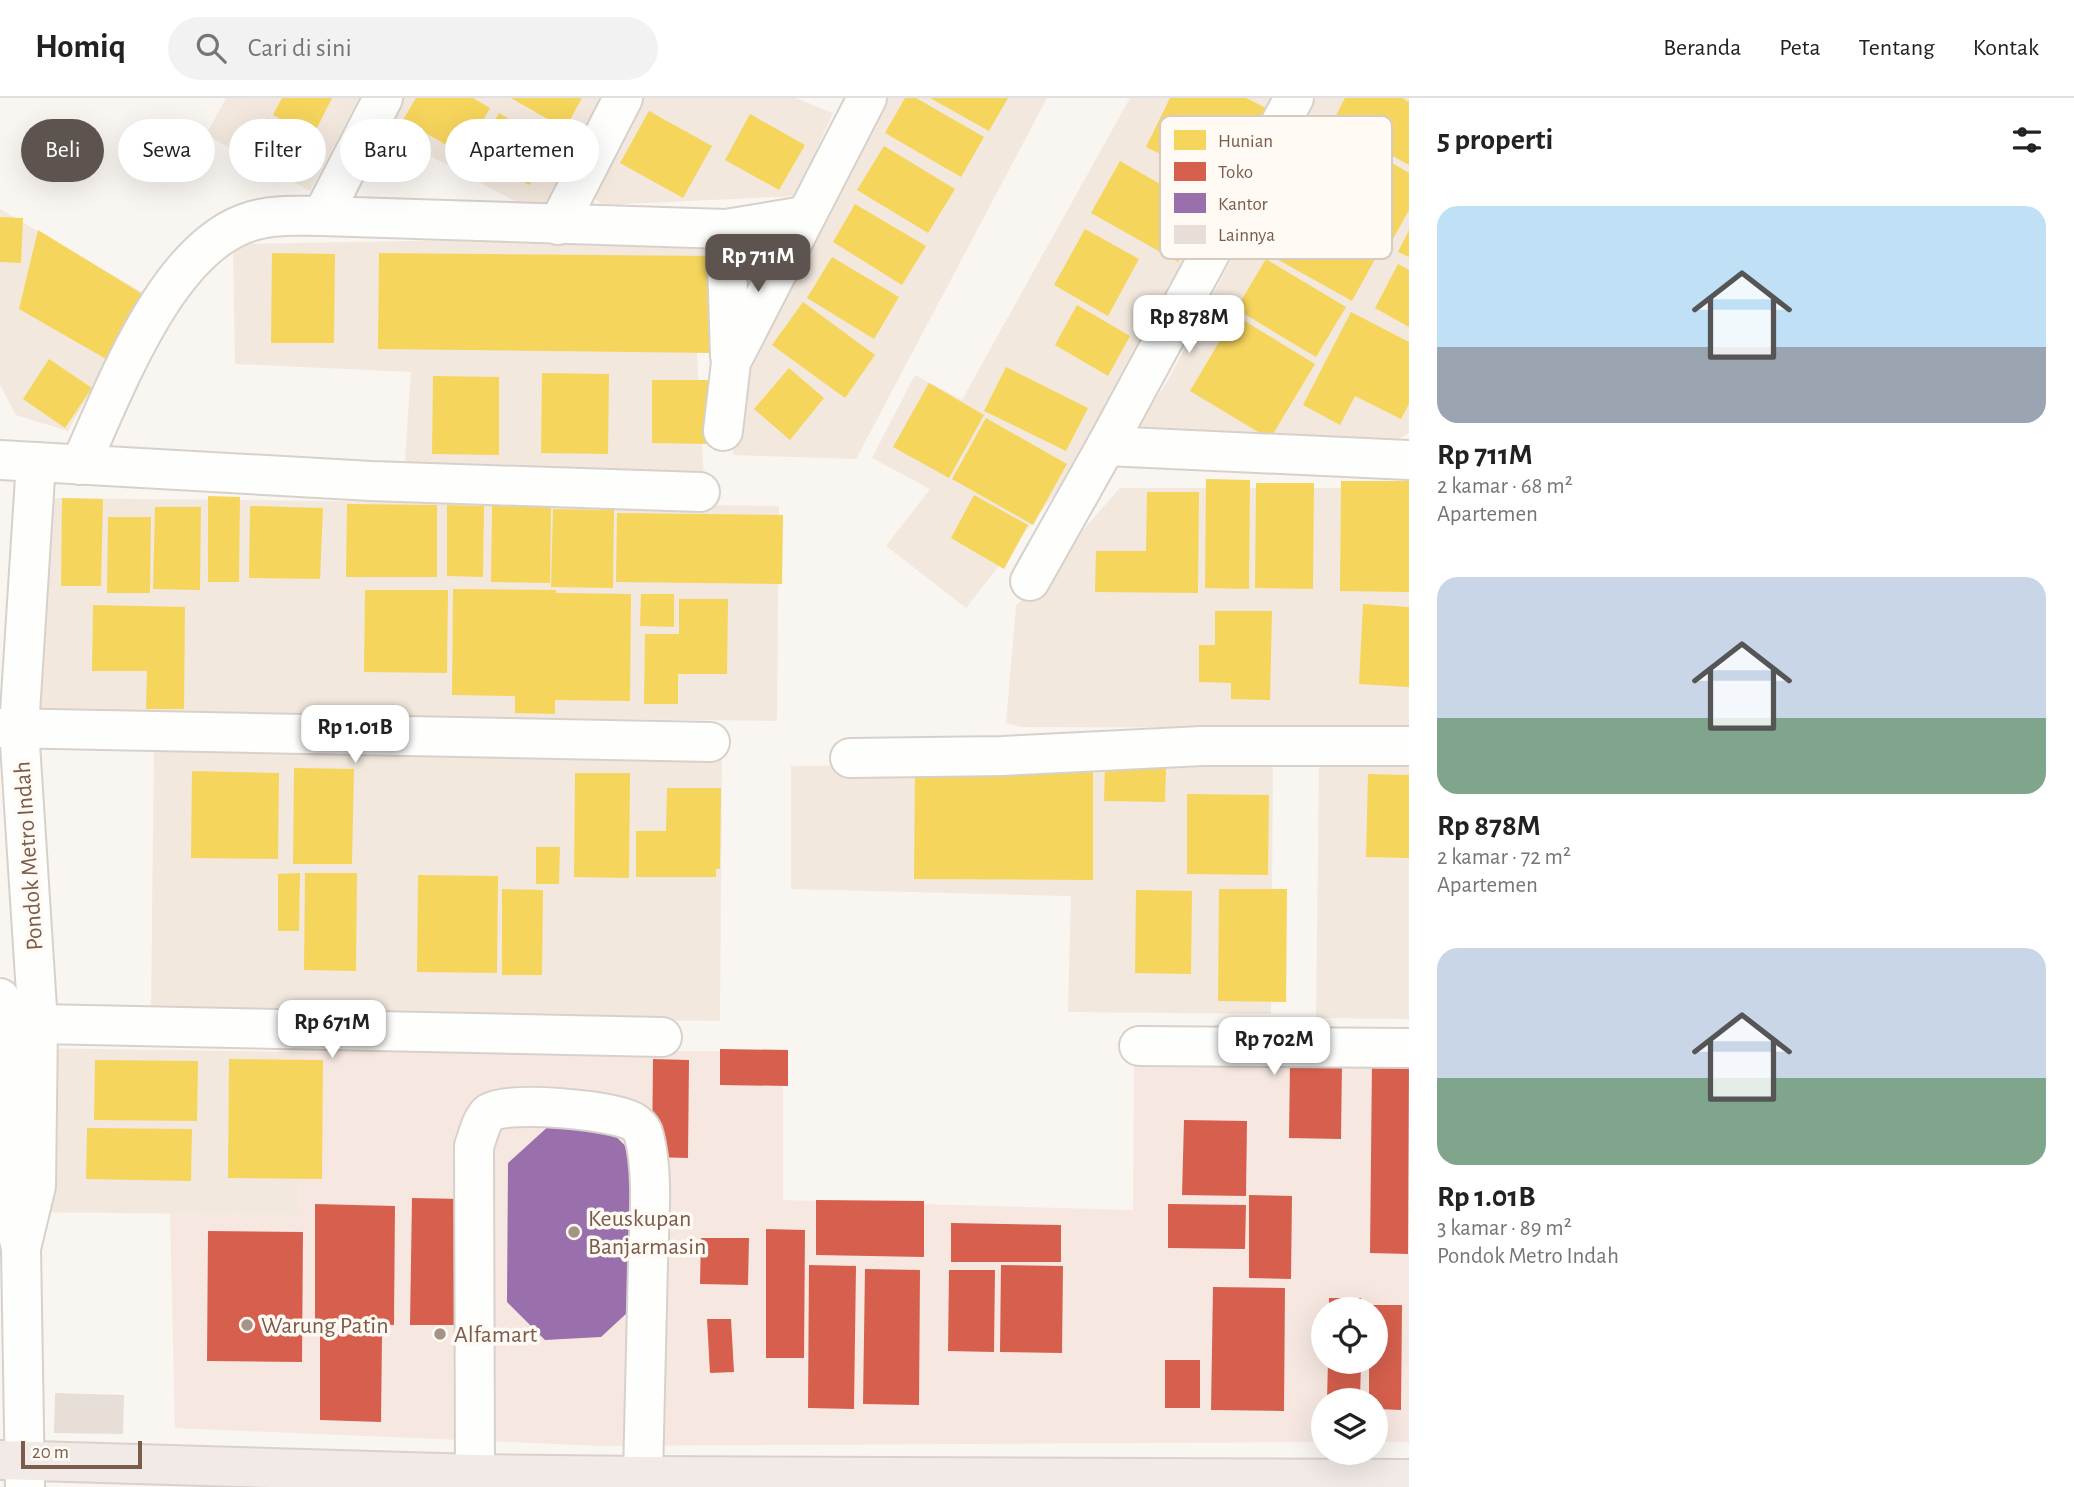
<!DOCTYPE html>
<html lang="id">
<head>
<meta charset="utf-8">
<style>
  :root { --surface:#fff; --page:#f2f2f2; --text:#222; --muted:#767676; --line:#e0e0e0; --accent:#5d544f }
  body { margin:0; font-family:"Alegreya Sans",sans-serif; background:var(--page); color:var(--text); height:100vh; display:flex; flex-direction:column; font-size:26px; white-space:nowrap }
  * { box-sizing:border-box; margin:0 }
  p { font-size:23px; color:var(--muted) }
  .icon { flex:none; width:38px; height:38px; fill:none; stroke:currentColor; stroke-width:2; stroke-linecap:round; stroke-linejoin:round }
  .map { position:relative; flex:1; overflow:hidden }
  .sheet { display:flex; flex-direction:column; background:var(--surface); width:665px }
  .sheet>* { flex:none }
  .top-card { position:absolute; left:21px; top:21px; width:665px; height:63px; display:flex; gap:14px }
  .buttons { position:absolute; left:1311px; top:1199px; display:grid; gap:14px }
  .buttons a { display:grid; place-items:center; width:77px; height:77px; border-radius:50%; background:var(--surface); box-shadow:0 7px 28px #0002; font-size:35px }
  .scale { position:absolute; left:21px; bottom:18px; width:121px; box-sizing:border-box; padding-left:7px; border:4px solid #7a5c4d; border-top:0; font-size:19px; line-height:24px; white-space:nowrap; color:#7a5c4d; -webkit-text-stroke:5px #fffaf3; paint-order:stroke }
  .price { position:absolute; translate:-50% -60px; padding:0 16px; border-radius:14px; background:#fff; color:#222; font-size:23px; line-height:46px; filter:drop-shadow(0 2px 4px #0008) }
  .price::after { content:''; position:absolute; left:50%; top:42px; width:21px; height:16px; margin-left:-10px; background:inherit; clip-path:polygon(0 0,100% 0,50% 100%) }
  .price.current { background:var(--accent); color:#fff }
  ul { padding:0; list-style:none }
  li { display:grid; align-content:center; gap:14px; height:371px; padding:0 28px }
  li span { display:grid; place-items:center; height:217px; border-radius:21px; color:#555 }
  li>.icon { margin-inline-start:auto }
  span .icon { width:126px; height:126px; fill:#fffc; stroke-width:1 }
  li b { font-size:30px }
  h2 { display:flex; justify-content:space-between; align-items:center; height:84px; padding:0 28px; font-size:30px }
  .chip { padding:0 24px; border-radius:32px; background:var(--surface); box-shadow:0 7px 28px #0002; font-size:24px; line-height:63px }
  .chip.current { background:var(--accent); color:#fff }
  header { display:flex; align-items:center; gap:42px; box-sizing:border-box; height:98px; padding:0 35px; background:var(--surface); border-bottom:2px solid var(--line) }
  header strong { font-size:33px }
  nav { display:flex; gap:38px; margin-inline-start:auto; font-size:24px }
  .search { width:490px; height:63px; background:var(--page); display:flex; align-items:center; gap:18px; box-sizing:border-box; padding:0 24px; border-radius:38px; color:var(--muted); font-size:26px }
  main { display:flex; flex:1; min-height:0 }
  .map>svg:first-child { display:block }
  .residential { fill:#f2e8de }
  .commercial { fill:#f6e8e1; fill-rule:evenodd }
  .homes { fill:#f6d55c }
  .shops { fill:#d6604d }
  .offices { fill:#9970ab }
  .building { fill:#e6ded7 }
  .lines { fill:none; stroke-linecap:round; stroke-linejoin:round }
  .minor-casing { stroke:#d7d1cb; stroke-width:42 }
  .highway-casing { stroke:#dad1cc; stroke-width:42 }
  .minor { stroke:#fefefd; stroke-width:38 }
  .highway { stroke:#f2eae7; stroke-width:38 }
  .poi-dot { fill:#a69286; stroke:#fffaf3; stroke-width:2.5 }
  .labels { text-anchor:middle; stroke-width:7; stroke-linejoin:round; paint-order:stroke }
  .street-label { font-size:24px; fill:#7a5c4d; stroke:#fffaf3 }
  .poi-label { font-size:24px; fill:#7a5c4d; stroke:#fffaf3; text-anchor:start }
  .key { fill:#fffaf3; stroke:#d7cbc1; stroke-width:2 }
  .key-label { font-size:19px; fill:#7a5c4d }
</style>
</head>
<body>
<header>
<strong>Homiq</strong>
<div class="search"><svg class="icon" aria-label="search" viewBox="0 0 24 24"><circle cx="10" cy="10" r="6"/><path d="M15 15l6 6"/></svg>Cari di sini</div>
<nav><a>Beranda</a><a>Peta</a><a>Tentang</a><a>Kontak</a></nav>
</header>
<main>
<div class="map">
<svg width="1409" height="1389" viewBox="0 0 1409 1389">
  <rect width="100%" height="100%" fill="#f9f5f0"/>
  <g class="residential">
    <path d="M226 0H359L310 93 206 37Z"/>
    <path d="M394 0H603L541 117 378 30Z"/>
    <path d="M630 0H796L833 15 796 98 603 107 586 94Z"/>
    <path d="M885 0H1047L856 361 733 357 730 293Z"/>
    <path d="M1130 0H1280L1068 379 966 510 886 448 930 391 872 360 915 277 962 302Z"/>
    <path d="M1316 0H1409V335L1391 345 1139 336 1138 328 1168 282Z"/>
    <path d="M0 111 145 196 68 333 16 317 0 287Z"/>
    <path d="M705 138 723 161 697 256 704 382 404 375 411 274 235 266 233 146Z"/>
    <path d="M1120 390H1409V630L1022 629 1006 625 1016 508Z"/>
    <path d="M43 400 779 408 777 623 41 615Z"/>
    <path d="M154 650 722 656 720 923 151 916Z"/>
    <path d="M1071 666 1273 668 1271 916 1068 914 1071 798 791 791V668Z"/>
    <path d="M1319 667 1409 668V921L1316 920Z"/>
    <path d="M25 950 301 954 299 1117 24 1114Z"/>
  </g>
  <path class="commercial" d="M783 953V1102L1133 1112 1134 967 1409 965V1344H1376V1302H1323V1344L603 1348 175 1330 170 1116 299 1117 301 954ZM1323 1211H1376V1264H1323Z"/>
  <g class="homes">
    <path d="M282 0H332L313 38 273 17Z"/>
    <path d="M416 0H473L490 10 464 57 403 22Z"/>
    <path d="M511 0H582L565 31Z"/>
    <path d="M905 0H916L984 39 961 79 885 35Z"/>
    <path d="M930 0H1008L989 33Z"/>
    <path d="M1170 0H1246L1272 13 1256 45 1240 38 1217 84 1146 49Z"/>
    <path d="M1345 0H1402L1409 4V67L1332 25Z"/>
    <path d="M649 13 712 48 683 100 620 65Z"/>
    <path d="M499 15 552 46 529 87 476 57Z"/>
    <path d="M750 16 805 47 779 92 725 62Z"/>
    <path d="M268 20 302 40 291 59 258 39Z"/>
    <path d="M1343 36 1409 75V112L1393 141 1311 93Z"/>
    <path d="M884 48 955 91 928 135 857 92Z"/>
    <path d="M1120 63 1207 113 1178 164 1091 115Z"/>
    <path d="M1299 95 1385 143 1352 203 1266 155Z"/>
    <path d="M855 106 926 148 902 187 833 144Z"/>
    <path d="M0 119 23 120 21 165 0 164Z"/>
    <path d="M1085 131 1139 161 1108 218 1054 187Z"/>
    <path d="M38 132 144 197 106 261 19 211Z"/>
    <path d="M1409 132V159L1398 154Z"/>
    <path d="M272 155 335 156 334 245H271Z"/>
    <path d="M379 155 716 158 715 255 378 251Z"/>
    <path d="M832 159 899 199 874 241 807 200Z"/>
    <path d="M1266 161 1346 209 1316 259 1236 211Z"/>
    <path d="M1398 166 1409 172V229L1375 210Z"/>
    <path d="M803 204 875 257 845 300 772 247Z"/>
    <path d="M1077 207 1130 238 1108 278 1055 247Z"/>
    <path d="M1351 214 1409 244V306L1401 321 1355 298 1340 327 1303 307Z"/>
    <path d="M1235 217 1315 266 1270 341 1190 293Z"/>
    <path d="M49 261 92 290 65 330 23 301Z"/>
    <path d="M1006 269 1088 310 1066 353 984 313Z"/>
    <path d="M789 270 824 300 790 342 754 311Z"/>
    <path d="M542 275 609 276 608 356 541 355Z"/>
    <path d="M433 278 499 279V357L432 356Z"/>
    <path d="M652 282H712L711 346 652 345Z"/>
    <path d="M929 285 984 317 949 380 893 349Z"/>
    <path d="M986 320 1067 366 1033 427 952 381Z"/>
    <path d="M1206 381 1250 382 1249 491 1205 490Z"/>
    <path d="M1341 383H1409V494L1340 493Z"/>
    <path d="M1256 385H1314L1313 491 1255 490Z"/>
    <path d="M1147 394H1199L1198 495 1095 494 1096 453H1146Z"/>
    <path d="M974 397 1028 427 1004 471 951 440Z"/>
    <path d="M208 398 240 399 239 484H208Z"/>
    <path d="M62 400 103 401 101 488H61Z"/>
    <path d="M347 406 437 407V479H346Z"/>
    <path d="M447 407 484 408 483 479 447 478Z"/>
    <path d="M250 408 323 410 320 481 249 480Z"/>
    <path d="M492 408 551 409 550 485 491 484Z"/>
    <path d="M155 409H201L200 492 153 491Z"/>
    <path d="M553 411 614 412 613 490 551 489Z"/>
    <path d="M617 415 783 417 782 486 616 484Z"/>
    <path d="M108 419H151L150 495H107Z"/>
    <path d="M453 491 556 492V495L631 496 630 603 555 602V616L515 615V598L452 597Z"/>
    <path d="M365 492H448L447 575 364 574Z"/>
    <path d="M641 496H674V529L640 528Z"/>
    <path d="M679 501H728L727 576H678V606H644L645 536H679Z"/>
    <path d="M1363 506 1409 509V589L1359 586Z"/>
    <path d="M93 507 185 509 184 611H146L147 573H92Z"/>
    <path d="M1215 513H1272L1270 602 1231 601V585L1199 584V547H1215Z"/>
    <path d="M915 667H1093V782L914 781Z"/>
    <path d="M1105 668 1166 669 1165 704 1104 703Z"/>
    <path d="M294 670 354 671 352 766H293Z"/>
    <path d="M192 673 279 675 278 761 191 760Z"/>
    <path d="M575 675H630L629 780 574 779Z"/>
    <path d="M1368 676 1409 677V760L1366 759Z"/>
    <path d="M667 690H721L720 771H716V779H636V733H666Z"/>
    <path d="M1187 696 1269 697 1268 777 1187 776Z"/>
    <path d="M536 749H560L559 786H536Z"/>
    <path d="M300 775 299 833H278V776Z"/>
    <path d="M305 775H357L356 873 304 872Z"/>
    <path d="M418 777 498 778 497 875 417 874Z"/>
    <path d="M502 791 543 792 542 877H502Z"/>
    <path d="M1219 791H1287L1286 904 1218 903Z"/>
    <path d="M1136 792 1192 793 1191 876 1135 875Z"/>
    <path d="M229 961 323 962 322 1081 228 1080Z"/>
    <path d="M95 962 198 963 197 1023 94 1022Z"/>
    <path d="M87 1030 192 1031 191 1083 86 1081Z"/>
  </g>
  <g class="shops">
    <path d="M720 951 788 952V988L720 987Z"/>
    <path d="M653 961 689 962 688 1060 652 1059Z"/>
    <path d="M1290 963H1342L1341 1041 1289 1040Z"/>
    <path d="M1372 964 1409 965 1408 1156 1370 1155Z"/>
    <path d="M1184 1022 1247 1023 1246 1098 1182 1097Z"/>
    <path d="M1249 1097 1292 1098 1291 1181 1249 1180Z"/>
    <path d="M412 1100 463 1101 462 1227H410Z"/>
    <path d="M816 1102 924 1103V1159L816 1157Z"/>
    <path d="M315 1106 395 1108 394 1227 315 1226Z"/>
    <path d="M1168 1106 1246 1107 1245 1151 1168 1150Z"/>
    <path d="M951 1125 1061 1127V1164H951Z"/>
    <path d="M766 1131 805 1132 804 1260H766Z"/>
    <path d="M208 1133 303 1134 302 1264 207 1263Z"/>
    <path d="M701 1140H749L748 1187 700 1186Z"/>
    <path d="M809 1167 856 1168 854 1311 808 1310Z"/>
    <path d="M1001 1167 1063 1168 1062 1255 1000 1254Z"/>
    <path d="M865 1171 920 1172 919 1307 863 1306Z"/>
    <path d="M949 1172H995L994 1254 948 1253Z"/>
    <path d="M1213 1189 1285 1190 1284 1313 1211 1312Z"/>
    <rect x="1329" y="1200" width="32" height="11"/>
    <path d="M1369 1207H1402L1401 1312 1376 1311V1302H1369V1264H1376V1211H1369Z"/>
    <path d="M707 1221H731L734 1274 710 1275Z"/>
    <path d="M320 1236 382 1237 381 1324 320 1322Z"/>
    <rect x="1165" y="1262" width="35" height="48"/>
    <path d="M1328 1264H1361L1360 1302H1327Z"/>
  </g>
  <path class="offices" d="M602 1025 642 1064 641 1202 601 1239 545 1242 507 1204 508 1065 551 1026Z"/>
  <path class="building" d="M55 1295 124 1297 123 1336 54 1335Z"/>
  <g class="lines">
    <defs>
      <g id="minor">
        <path d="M322 118 383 0"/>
        <path d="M558 127 623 0"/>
        <path d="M726 131 730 258"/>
        <path d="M723 333 731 264 867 0"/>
        <path d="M1106 348 1409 362"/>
        <path d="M0 362 371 383 700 394"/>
        <path d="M80 367C115 292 166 148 252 123 275 116 299 118 322 118L726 131 804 118"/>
        <path d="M1030 483 1106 348 1294 0"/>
        <path d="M0 630 710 644"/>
        <path d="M850 660 1002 658 1202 648H1409"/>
        <path d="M0 900 5 1081 21 1150 25 1389"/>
        <path d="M0 928 38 926 662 939"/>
        <path d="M1139 948 1409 950"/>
        <path d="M21 1150 36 1088 38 926 19 630 36 364"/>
        <path d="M475 1376 474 1048C478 1038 481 1022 489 1015 505 1002 618 1012 635 1025 639 1028 643 1033 644 1038 654 1075 649 1126 648 1165 646 1236 645 1307 643 1378"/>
      </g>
      <path id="highway" d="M0 1362 475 1376 643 1378 1409 1381"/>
    </defs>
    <use href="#minor" class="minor-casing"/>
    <use href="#highway" class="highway-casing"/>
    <use href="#minor" class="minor"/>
    <use href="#highway" class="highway"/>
  </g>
  <g class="poi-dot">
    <circle cx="574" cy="1134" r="7"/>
    <circle cx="247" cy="1227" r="7"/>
    <circle cx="440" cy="1236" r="7"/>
  </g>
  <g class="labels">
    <g class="street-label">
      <text transform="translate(28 758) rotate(-94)" y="8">Pondok Metro Indah</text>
    </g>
    <g class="poi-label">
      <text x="588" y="1128">Keuskupan<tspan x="588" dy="28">Banjarmasin</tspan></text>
      <text x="261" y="1235">Warung Patin</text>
      <text x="454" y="1244">Alfamart</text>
    </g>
  </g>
  <rect x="1160" y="18" width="232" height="143" rx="10" class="key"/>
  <rect x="1174" y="32" width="32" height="20" fill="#f6d55c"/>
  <rect x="1174" y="64" width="32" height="19" fill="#d6604d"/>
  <rect x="1174" y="95" width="32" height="20" fill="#9970ab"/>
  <rect x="1174" y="127" width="32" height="19" fill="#e6ded7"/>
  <g class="key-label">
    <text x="1218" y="49">Hunian</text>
    <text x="1218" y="80">Toko</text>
    <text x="1218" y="112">Kantor</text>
    <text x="1218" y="143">Lainnya</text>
  </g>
</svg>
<div class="buttons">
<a><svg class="icon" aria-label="locate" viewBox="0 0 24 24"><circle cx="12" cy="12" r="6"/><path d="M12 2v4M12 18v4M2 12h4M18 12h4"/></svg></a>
<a><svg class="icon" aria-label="layers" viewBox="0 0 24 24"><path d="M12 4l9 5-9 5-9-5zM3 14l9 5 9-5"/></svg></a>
</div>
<div class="scale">20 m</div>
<b class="price current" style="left:758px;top:196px">Rp 711M</b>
<b class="price" style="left:1189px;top:257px">Rp 878M</b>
<b class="price" style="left:355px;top:667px">Rp 1.01B</b>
<b class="price" style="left:332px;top:962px">Rp 671M</b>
<b class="price" style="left:1274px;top:979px">Rp 702M</b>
<div class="top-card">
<a class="chip current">Beli</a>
<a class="chip">Sewa</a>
<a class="chip">Filter</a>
<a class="chip">Baru</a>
<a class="chip">Apartemen</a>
</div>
</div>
<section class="sheet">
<h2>5 properti<svg class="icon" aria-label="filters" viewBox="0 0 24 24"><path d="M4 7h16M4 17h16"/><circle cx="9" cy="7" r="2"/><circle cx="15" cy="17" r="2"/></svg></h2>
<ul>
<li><span style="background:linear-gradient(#bfe0f5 65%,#9aa5b1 0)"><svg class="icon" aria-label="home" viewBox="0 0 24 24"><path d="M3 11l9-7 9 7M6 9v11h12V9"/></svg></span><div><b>Rp 711M</b><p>2 kamar · 68 m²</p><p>Apartemen</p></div></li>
<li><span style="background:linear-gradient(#c9d6e8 65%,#7fa58c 0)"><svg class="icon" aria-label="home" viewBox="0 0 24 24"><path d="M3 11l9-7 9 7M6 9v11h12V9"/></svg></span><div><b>Rp 878M</b><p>2 kamar · 72 m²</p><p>Apartemen</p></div></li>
<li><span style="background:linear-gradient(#c9d6e8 60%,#7fa58c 0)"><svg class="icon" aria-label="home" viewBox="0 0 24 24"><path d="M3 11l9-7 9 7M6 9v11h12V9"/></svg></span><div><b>Rp 1.01B</b><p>3 kamar · 89 m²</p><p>Pondok Metro Indah</p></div></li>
</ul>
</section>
</main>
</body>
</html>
